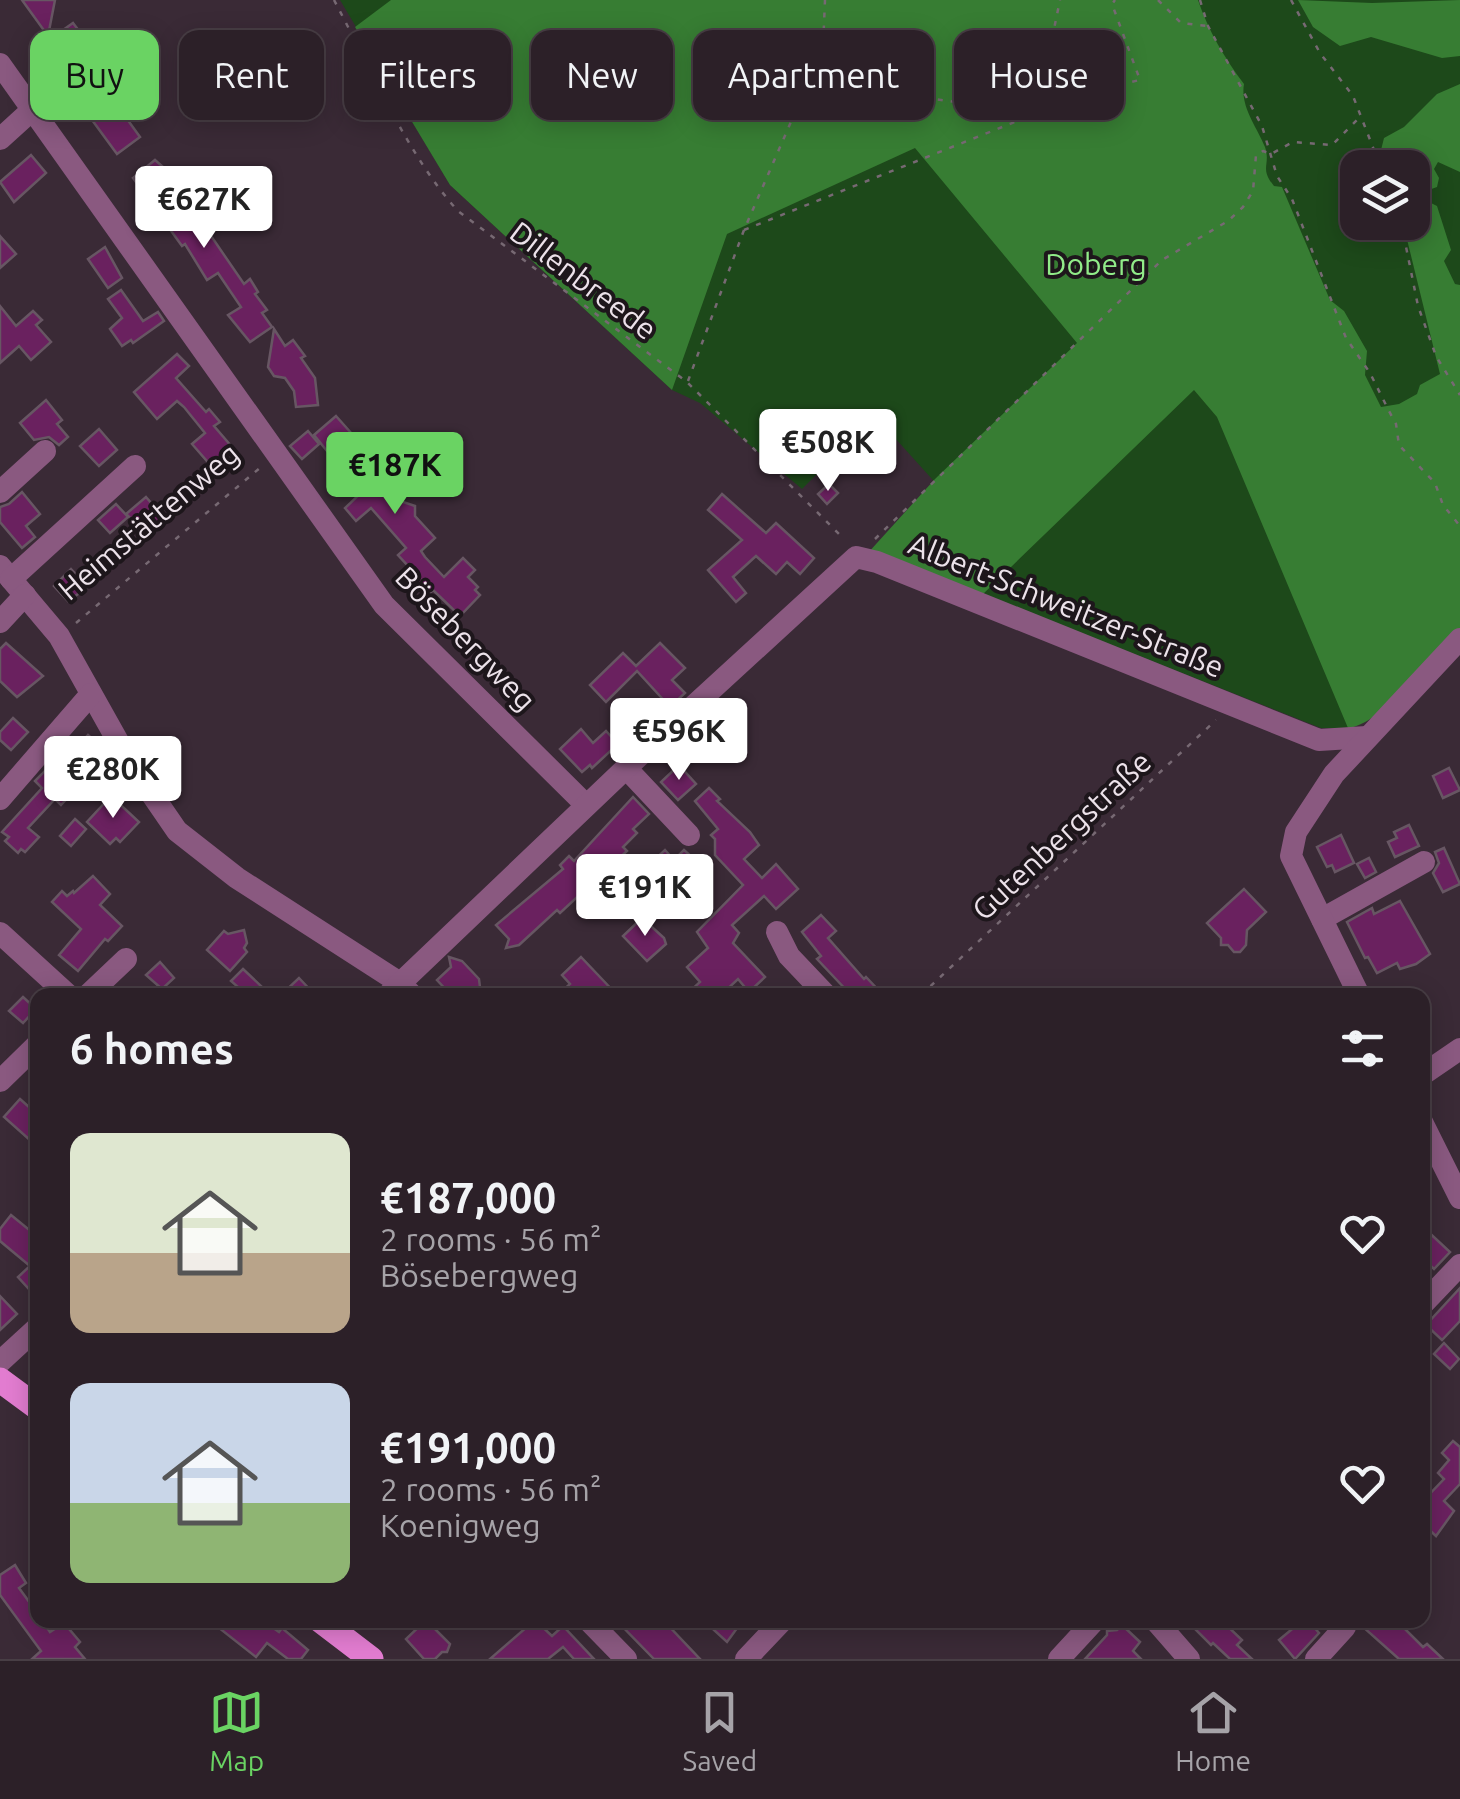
<!DOCTYPE html>
<html lang="en">
<head>
<meta charset="utf-8">
<style>
  :root { --surface:#2c2028; --page:#342830; --text:#f1f3f6; --muted:#a6a3a8; --line:#483e45; --accent:#6ad363 }
  body { margin:0; font-family:Ubuntu,sans-serif; background:var(--page); color:var(--text); height:100vh; display:flex; flex-direction:column; font-size:38px; white-space:nowrap }
  * { box-sizing:border-box; margin:0 }
  p { font-size:32px; color:var(--muted) }
  .icon { flex:none; width:55px; height:55px; fill:none; stroke:currentColor; stroke-width:2; stroke-linecap:round; stroke-linejoin:round }
  .map { position:relative; flex:1; overflow:hidden }
  .sheet { position:absolute; left:30px; top:988px; width:1400px; height:640px; display:flex; flex-direction:column; background:var(--surface); border-radius:20px; box-shadow:0 5px 25px #0003,0 0 0 2px var(--line) }
  .sheet>* { flex:none }
  .top-card { position:absolute; left:30px; top:30px; width:1400px; height:90px; display:flex; gap:20px }
  .tools { position:absolute; left:1340px; top:150px; display:grid; gap:20px }
  .tools a { display:grid; place-items:center; width:90px; height:90px; border-radius:20px; background:var(--surface); box-shadow:0 5px 25px #0003,0 0 0 2px var(--line); font-size:50px }
  .price { position:absolute; translate:-50% -85px; padding:0 22px; border-radius:10px; background:#fff; color:#222; font-size:32px; line-height:65px; filter:drop-shadow(0 2px 5px #0008) }
  .price::after { content:''; position:absolute; left:50%; top:60px; width:30px; height:22px; margin-left:-15px; background:inherit; clip-path:polygon(0 0,100% 0,50% 100%) }
  .price.current { background:var(--accent); color:#111 }
  ul { padding:0; list-style:none }
  li { display:flex; align-items:center; gap:30px; height:250px; padding:0 40px }
  li span { display:grid; place-items:center; flex:none; width:280px; height:200px; border-radius:20px; color:#555 }
  li>.icon { margin-inline-start:auto }
  span .icon { width:120px; height:120px; fill:#fffc; stroke-width:1 }
  li b { font-size:42px }
  h2 { display:flex; justify-content:space-between; align-items:center; height:120px; padding:0 40px; font-size:42px }
  .tag { padding:0 35px; border-radius:20px; background:var(--surface); box-shadow:0 5px 25px #0003,0 0 0 2px var(--line); font-size:35px; line-height:90px }
  .tag.current { background:var(--accent); color:#111 }
  .dock { display:flex; justify-content:space-around; align-items:center; height:140px; border-top:2px solid var(--line); background:var(--surface); font-size:28px; color:var(--muted) }
  .dock a { display:grid; justify-items:center; gap:5px }
  .dock .current { color:var(--accent) }
  .map>svg:first-child { display:block }
  .green { fill:#1d491a; fill-rule:evenodd }
  .forest { fill:#377d33 }
  .building { fill:#6a215f; stroke:#675663; stroke-width:2.5 }
  .lines { fill:none; stroke-linecap:round; stroke-linejoin:round }
  .path { stroke:#776973; stroke-width:2.5; stroke-dasharray:5 8; stroke-linecap:butt }
  .minor { stroke:#8a5980; stroke-width:22 }
  .major { stroke:#e27cd0; stroke-width:25 }
  .labels { text-anchor:middle; stroke-width:8; stroke-linejoin:round; paint-order:stroke }
  .park-label { font-size:30px; fill:#91ec89; stroke:#1d161b }
  .street-label { font-size:30px; fill:#ece2ea; stroke:#1d161b }
</style>
</head>
<body>
<div class="map">
<svg width="1460" height="1659" viewBox="0 0 1460 1659">
  <rect width="100%" height="100%" fill="#3a2a36"/>
  <path class="green" d="M340 0H1460V632L1348 728H1321L985 595 941 489 875 416 802 489 700 403 672 390 450 185ZM1358 168H1412V222H1358Z"/>
  <g class="forest">
    <path d="M391 0H1198C1208 30 1225 59 1244 84 1240 107 1257 127 1265 147 1271 165 1259 168 1274 186L1282 187 1330 300 1344 311 1367 351 1365 375 1381 407 1399 404 1417 394 1420 385 1440 374 1403 223 1412 222V168L1385 167 1381 150 1384 138 1404 127 1437 94 1460 84V172L1438 162 1434 169 1439 178 1437 187 1423 192V199L1437 206 1451 250 1444 261 1455 284 1460 285V632C1435 657 1381 725 1348 728L1217 417 1194 390 982 595 867 554 935 479 1077 343 915 148 727 234 672 390 450 185 355 27Z"/>
    <path d="M1298 0 1372 3 1460 0V56L1442 58 1371 37 1340 46 1313 27Z"/>
  </g>
  <g class="building">
    <path d="M22 0H55L48 36Z"/>
    <path d="M73 23 83 36 65 51 88 54 97 67 74 82 55 55 33 51Z"/>
    <path d="M116 90 130 93 141 109 127 119 140 137 117 154 84 109 108 92 110 95Z"/>
    <path d="M31 155 46 173 14 202 0 182Z"/>
    <path d="M155 160 171 174 165 179 171 186 165 190 194 223 203 217 212 230 209 233 244 284 250 279 258 292 255 294 267 310 262 313 272 327 250 342 228 315 241 307 218 273 207 280 185 244 182 246 133 178Z"/>
    <path d="M0 236 16 254 0 268Z"/>
    <path d="M105 247 122 278 108 288 88 259Z"/>
    <path d="M121 290 143 321 158 312 164 321 133 343 131 340 122 346 110 329 122 318 108 299Z"/>
    <path d="M0 306 16 326 33 311 42 320 36 325 51 342 31 360 19 346 0 363Z"/>
    <path d="M274 329 285 346 293 340 305 356 301 358 315 378 318 405 296 407 294 391 285 378 274 376 268 367Z"/>
    <path d="M177 354 189 366 176 378 206 412 209 409 220 422 214 426 232 447 213 468 192 444 205 433 184 407 177 401 157 419 134 392Z"/>
    <path d="M46 400 62 420 57 424 68 437 59 445 49 437 34 440 20 423Z"/>
    <path d="M336 416 392 479 387 484 403 502 415 506V516L435 538 421 551 425 557 444 577 463 558 475 570 468 577 478 587 475 590 480 595 460 616 433 590 427 596 415 584 420 579 398 555 406 548 371 508 356 521 345 508 361 493 314 435Z"/>
    <path d="M99 429 117 450 99 466 80 446Z"/>
    <path d="M308 431 319 444 302 459 290 446Z"/>
    <path d="M829 484 838 493 827 504 818 494Z"/>
    <path d="M22 492 40 514 26 526 35 537 22 548 0 522V507L9 504Z"/>
    <path d="M722 494 766 533 776 523 814 558 800 574 787 562 776 574 756 556 733 577 746 593 736 602 708 570 742 540 708 510Z"/>
    <path d="M146 497 166 520 149 536 126 514Z"/>
    <path d="M116 504 128 517 110 533 98 520Z"/>
    <path d="M71 569 88 587 68 601 54 586Z"/>
    <path d="M6 643 43 676 17 697 0 681V649Z"/>
    <path d="M660 643 685 668 672 680 685 693 670 707 637 671 606 702 590 685 623 653 636 666Z"/>
    <path d="M13 718 28 732 11 750 0 740V732Z"/>
    <path d="M581 729 593 743 606 731 618 744 592 768 590 765 582 772 560 749Z"/>
    <path d="M88 735 103 748 98 754 104 759 61 805 55 799 28 828 39 837 25 852 21 849 18 853 5 841 9 837 2 832 42 788 35 781 42 774 73 740 79 745Z"/>
    <path d="M679 765 696 784 678 800 661 782Z"/>
    <path d="M1449 768 1460 790 1443 798 1433 776Z"/>
    <path d="M709 788 720 799 717 801 750 832 759 845 744 859 762 878 776 864 798 889 776 909 764 896 732 925 739 933 733 943 765 977 749 992 738 979 721 995H686L700 982 687 967 708 948 697 932 743 885 715 855V839L711 835 718 829 695 801Z"/>
    <path d="M111 796 139 822 120 842 116 838 110 844 87 822Z"/>
    <path d="M633 797 649 814 633 829 637 833 623 847 627 851 560 913 557 910 519 945 506 948 509 939 496 925 563 869 560 865 569 856 574 861Z"/>
    <path d="M75 819 86 829 71 846 60 836Z"/>
    <path d="M1409 825 1419 846 1395 857 1388 842 1397 838 1394 832Z"/>
    <path d="M1341 835 1354 863 1335 872 1332 865 1327 867 1317 847Z"/>
    <path d="M1444 848 1460 884 1443 892 1433 873 1439 863 1435 852Z"/>
    <path d="M665 850 674 860 684 850 702 866 683 884 669 869 663 874 652 862Z"/>
    <path d="M1369 858 1376 872 1365 878 1357 864Z"/>
    <path d="M93 876 110 894 100 905 122 926 108 941 105 939 78 971 59 955 81 929 52 902 62 891 67 896 73 891 74 893Z"/>
    <path d="M1244 889 1266 912 1247 930 1246 945 1240 952H1234L1228 945H1221V938L1207 923Z"/>
    <path d="M1400 901 1430 954 1416 964 1400 969 1397 963 1377 973 1368 957 1365 958 1347 922 1372 908 1374 914Z"/>
    <path d="M821 915 836 931 828 938 864 979 866 977 883 995H851L817 959 821 956 802 932Z"/>
    <path d="M642 918 664 938 666 944 647 961 623 936Z"/>
    <path d="M244 930 247 943 244 948 247 952 230 971 207 950 224 931 228 934Z"/>
    <path d="M449 957 462 961 479 979 480 987 472 995H451L437 980 451 967Z"/>
    <path d="M581 957 617 995H558L570 984 562 975Z"/>
    <path d="M160 962 174 978 162 989 146 975Z"/>
    <path d="M243 969 261 986 253 995H247L231 981Z"/>
    <path d="M299 978 315 995H281Z"/>
    <path d="M23 997 36 1009 23 1023 9 1011Z"/>
    <path d="M20 1099 38 1115V1134L31 1141 4 1117Z"/>
    <path d="M11 1215 38 1237V1299L18 1277 30 1266 0 1241V1229Z"/>
    <path d="M1422 1226 1450 1252 1434 1269 1422 1258Z"/>
    <path d="M1460 1288V1321L1442 1340 1426 1325Z"/>
    <path d="M0 1296 17 1314 0 1330Z"/>
    <path d="M1444 1343 1459 1359 1450 1369 1434 1354Z"/>
    <path d="M1453 1441 1460 1447V1484L1444 1501 1454 1511 1436 1536 1422 1523V1502L1444 1479 1438 1473 1449 1460 1442 1453Z"/>
    <path d="M15 1565 26 1583 19 1588 38 1614V1620H42L50 1632 64 1623 80 1642 75 1647 85 1659H32L41 1651 0 1595V1575Z"/>
    <path d="M209 1620H262L279 1632 282 1628 308 1650 301 1659H288L267 1643 256 1657Z"/>
    <path d="M426 1620 450 1644 447 1652H442L435 1659H424L406 1639Z"/>
    <path d="M535 1620 552 1636 563 1626 594 1659H574L563 1647 548 1659H490Z"/>
    <path d="M616 1620H663L700 1659H654Z"/>
    <path d="M703 1620H743L727 1642Z"/>
    <path d="M1205 1620H1221L1242 1640 1237 1645 1252 1659H1230L1213 1643 1211 1645 1196 1630Z"/>
    <path d="M1303 1620H1308L1319 1633 1295 1659 1279 1640Z"/>
    <path d="M1369 1620H1396L1423 1647 1427 1644 1443 1659H1399L1363 1627Z"/>
    <path d="M1122 1625 1140 1642 1133 1651 1141 1659H1085L1107 1635V1631L1117 1630Z"/>
  </g>
  <g class="lines">
    <g class="path">
      <path d="M334 0C370 67 407 155 458 211L687 382 844 539"/>
      <path d="M1158 0 1181 23 1207 26"/>
      <path d="M1200 0 1208 26 1262 126 1277 176 1292 199 1346 338 1370 373 1389 411 1396 424 1399 445 1435 483 1443 505 1460 526"/>
      <path d="M1291 0 1320 53 1353 96 1381 168"/>
      <path d="M797 107 844 108 868 102 892 103 912 96 977 105 996 100 1041 59 1054 29 1060 0"/>
      <path d="M1401 222 1418 306 1436 356 1460 395"/>
      <path d="M744 230 1095 90 1140 80 1112 4 1115 0"/>
      <path d="M688 381 744 230 823 48 825 0"/>
      <path d="M875 539 1162 260 1228 221 1243 207 1253 191 1256 155 1263 151 1271 154 1293 142 1332 145 1361 116"/>
      <path d="M76 623 261 467"/>
      <path d="M921 995 1216 720"/>
    </g>
    <g class="minor">
      <path d="M0 64 384 605 586 805"/>
      <path d="M0 139 32 110"/>
      <path d="M0 492 45 451"/>
      <path d="M0 566 59 636 129 761 177 831 237 878 400 983 412 995"/>
      <path d="M11 579 135 466"/>
      <path d="M0 622 25 595"/>
      <path d="M626 768 689 835"/>
      <path d="M0 799 91 694"/>
      <path d="M1322 919 1424 862"/>
      <path d="M777 932 789 956 826 995"/>
      <path d="M0 933 68 995"/>
      <path d="M88 995 126 959"/>
      <path d="M388 995 626 768 856 557 877 562 1319 740 1367 737"/>
      <path d="M1359 995 1291 856 1296 832 1334 774 1460 639"/>
      <path d="M1422 1075 1460 1049"/>
      <path d="M0 1081 38 1044"/>
      <path d="M1422 1122 1460 1198"/>
      <path d="M1422 1305 1460 1265"/>
      <path d="M0 1362 38 1327"/>
      <path d="M588 1620 626 1659"/>
      <path d="M1155 1620 1189 1659"/>
      <path d="M746 1659 783 1620"/>
      <path d="M1059 1659 1095 1620"/>
      <path d="M1316 1659 1345 1627"/>
    </g>
    <g class="major">
      <path d="M0 1380 38 1408"/>
      <path d="M320 1620 371 1659"/>
    </g>
  </g>
  <g class="labels">
    <g class="park-label">
      <text x="1096" y="275">Doberg</text>
    </g>
    <g class="street-label">
      <text transform="translate(583 281) rotate(37)" y="10">Dillenbreede</text>
      <text transform="translate(149 522) rotate(-40)" y="10">Heimstättenweg</text>
      <text transform="translate(1066 606) rotate(22)" y="10">Albert-Schweitzer-Straße</text>
      <text transform="translate(465 639) rotate(46)" y="10">Bösebergweg</text>
      <text transform="translate(1062 836) rotate(-43)" y="10">Gutenbergstraße</text>
    </g>
  </g>
</svg>
<div class="tools">
<a><svg class="icon" aria-label="layers" viewBox="0 0 24 24"><path d="M12 4l9 5-9 5-9-5zM3 14l9 5 9-5"/></svg></a>
</div>
<b class="price" style="left:204px;top:251px">€627K</b>
<b class="price" style="left:828px;top:494px">€508K</b>
<b class="price current" style="left:395px;top:517px">€187K</b>
<b class="price" style="left:679px;top:783px">€596K</b>
<b class="price" style="left:113px;top:821px">€280K</b>
<b class="price" style="left:645px;top:939px">€191K</b>
<div class="top-card">
<a class="tag current">Buy</a>
<a class="tag">Rent</a>
<a class="tag">Filters</a>
<a class="tag">New</a>
<a class="tag">Apartment</a>
<a class="tag">House</a>
</div>
<section class="sheet">
<h2>6 homes<svg class="icon" aria-label="filters" viewBox="0 0 24 24"><path d="M4 7h16M4 17h16"/><circle cx="9" cy="7" r="2"/><circle cx="15" cy="17" r="2"/></svg></h2>
<ul>
<li><span style="background:linear-gradient(#dfe7d0 60%,#b9a48a 0)"><svg class="icon" aria-label="home" viewBox="0 0 24 24"><path d="M3 11l9-7 9 7M6 9v11h12V9"/></svg></span><div><b>€187,000</b><p>2 rooms · 56 m²</p><p>Bösebergweg</p></div><svg class="icon" aria-label="heart" viewBox="0 0 24 24"><path d="M12 20l-8-8c-3-5 5-10 8-4 3-6 11-1 8 4z"/></svg></li>
<li><span style="background:linear-gradient(#c9d6e8 60%,#8fb573 0)"><svg class="icon" aria-label="home" viewBox="0 0 24 24"><path d="M3 11l9-7 9 7M6 9v11h12V9"/></svg></span><div><b>€191,000</b><p>2 rooms · 56 m²</p><p>Koenigweg</p></div><svg class="icon" aria-label="heart" viewBox="0 0 24 24"><path d="M12 20l-8-8c-3-5 5-10 8-4 3-6 11-1 8 4z"/></svg></li>
</ul>
</section>
</div>
<nav class="dock">
<a class="current"><svg class="icon" aria-label="map" viewBox="0 0 24 24"><path d="M3 6l6-2 6 2 6-2v14l-6 2-6-2-6 2zM9 4v14M15 6v14"/></svg>Map</a>
<a><svg class="icon" aria-label="saved" viewBox="0 0 24 24"><path d="M7 4h10v16l-5-4-5 4z"/></svg>Saved</a>
<a><svg class="icon" aria-label="home" viewBox="0 0 24 24"><path d="M3 11l9-7 9 7M6 9v11h12V9"/></svg>Home</a>
</nav>
</body>
</html>
